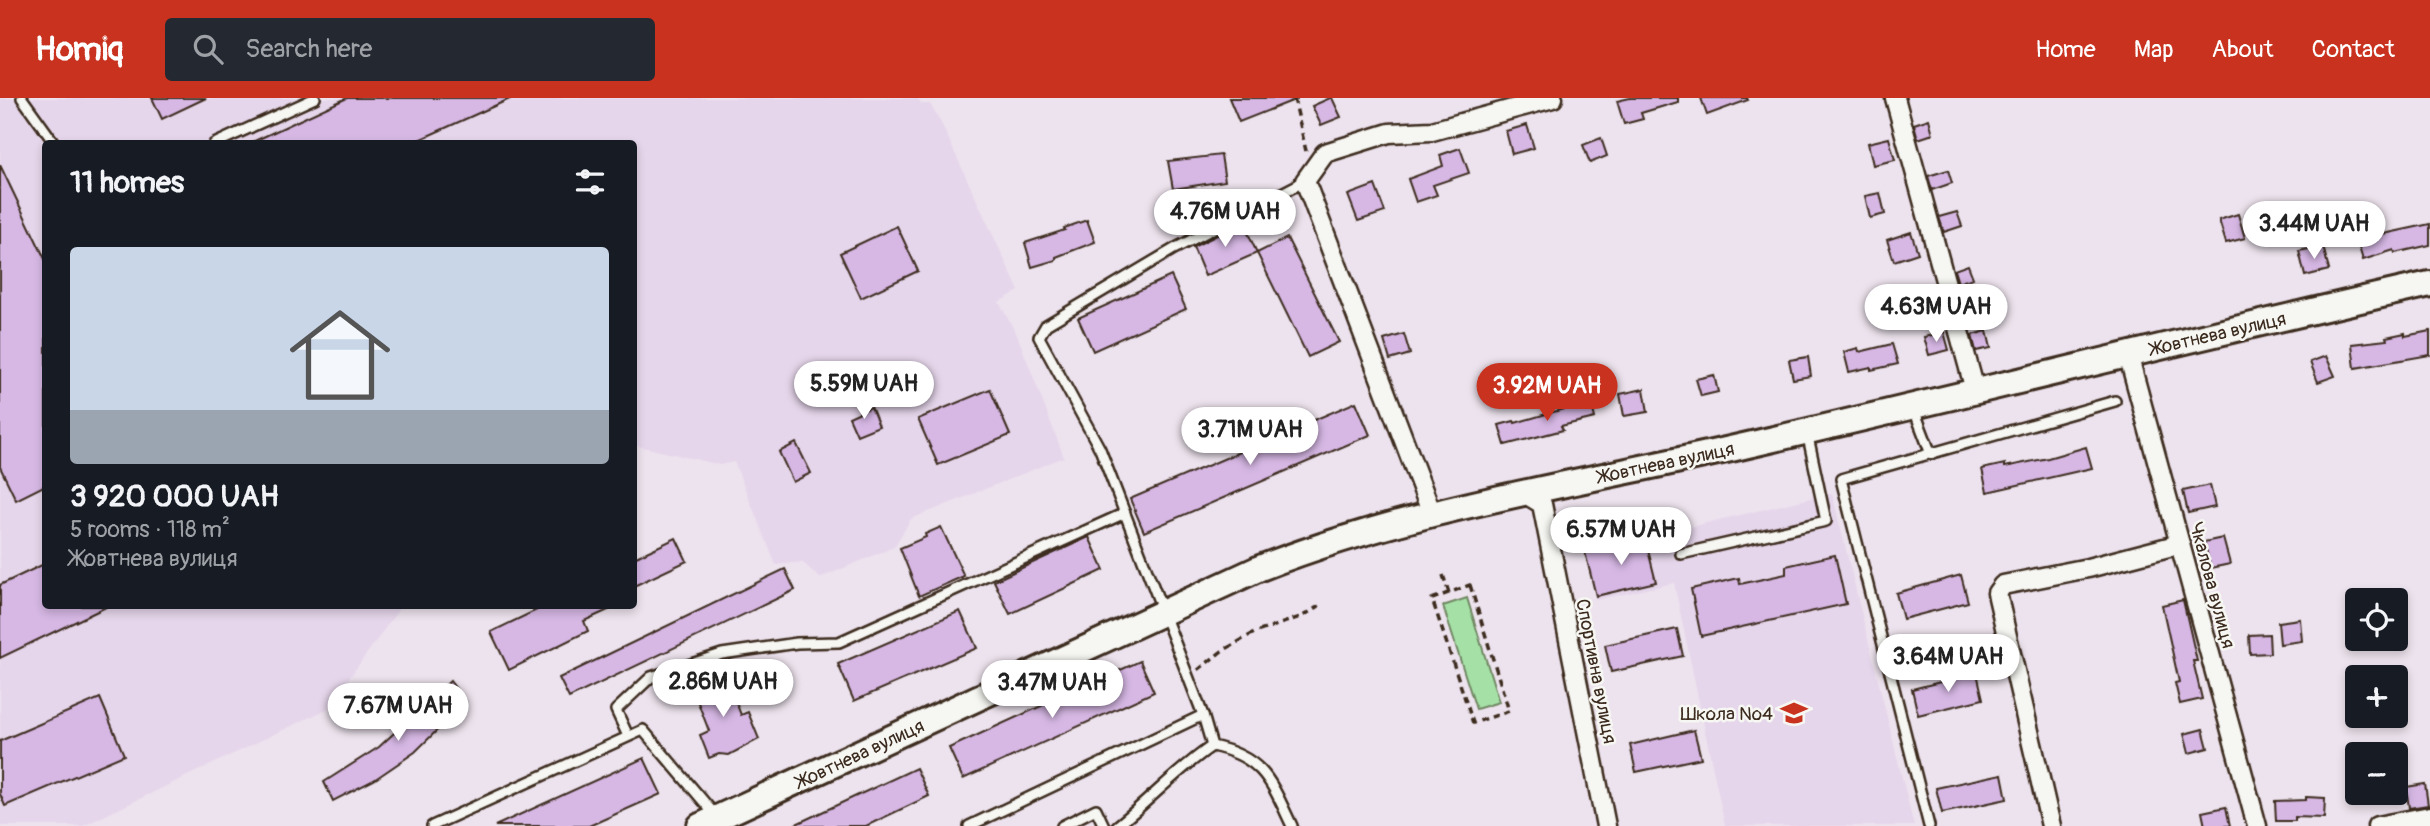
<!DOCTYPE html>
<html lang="en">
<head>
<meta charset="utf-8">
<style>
  :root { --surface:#171b24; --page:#242831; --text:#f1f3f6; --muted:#9ea1a6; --accent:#c8321e }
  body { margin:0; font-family:Pangolin,sans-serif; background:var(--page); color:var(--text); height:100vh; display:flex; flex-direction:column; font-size:26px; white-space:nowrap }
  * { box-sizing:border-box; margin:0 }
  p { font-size:23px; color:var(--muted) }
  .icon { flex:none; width:38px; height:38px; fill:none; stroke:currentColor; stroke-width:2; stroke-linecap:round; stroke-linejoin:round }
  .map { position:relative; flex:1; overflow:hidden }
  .panel { position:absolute; left:42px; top:42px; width:595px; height:469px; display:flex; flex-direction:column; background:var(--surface); border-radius:7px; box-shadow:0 4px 10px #0003 }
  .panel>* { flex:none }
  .tools { position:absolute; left:2345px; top:490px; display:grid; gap:14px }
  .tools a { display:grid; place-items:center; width:63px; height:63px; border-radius:7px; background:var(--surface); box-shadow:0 4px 10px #0003; font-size:35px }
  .price { position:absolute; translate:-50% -60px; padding:0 16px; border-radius:24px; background:#fff; color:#222; font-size:23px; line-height:46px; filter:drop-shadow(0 2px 4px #0008) }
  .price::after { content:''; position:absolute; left:50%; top:42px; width:21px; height:16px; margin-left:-10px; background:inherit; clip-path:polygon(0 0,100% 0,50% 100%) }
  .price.on { background:var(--accent); color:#fff }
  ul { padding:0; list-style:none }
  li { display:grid; align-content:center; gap:14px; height:371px; padding:0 28px }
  li span { display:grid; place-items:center; height:217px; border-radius:7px; color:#555 }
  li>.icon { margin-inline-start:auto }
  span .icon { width:126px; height:126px; fill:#fffc; stroke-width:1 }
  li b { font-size:30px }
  h2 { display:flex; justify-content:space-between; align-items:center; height:84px; padding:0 28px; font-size:30px }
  header { display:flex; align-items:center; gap:42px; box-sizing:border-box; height:98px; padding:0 35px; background:var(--accent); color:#fff }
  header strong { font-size:33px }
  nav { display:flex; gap:38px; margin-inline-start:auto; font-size:24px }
  .search { width:490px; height:63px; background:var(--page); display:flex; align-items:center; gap:18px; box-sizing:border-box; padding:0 24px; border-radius:7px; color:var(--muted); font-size:26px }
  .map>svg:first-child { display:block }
  .built { fill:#e6d6eb }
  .green { fill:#a5e1a7; stroke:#708662; stroke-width:2 }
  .building { fill:#d7b8e5; stroke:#3b2a1e; stroke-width:2 }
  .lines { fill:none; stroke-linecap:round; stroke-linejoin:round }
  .service-casing { stroke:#3b2a1e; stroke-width:14 }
  .minor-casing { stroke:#3b2a1e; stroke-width:23 }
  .secondary-casing { stroke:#3b2a1e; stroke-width:30 }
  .path { stroke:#3b2a1e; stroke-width:3.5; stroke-dasharray:7 5; stroke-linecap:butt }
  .service { stroke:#f6f6f2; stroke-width:9 }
  .minor { stroke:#f6f6f2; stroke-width:18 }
  .secondary { stroke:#f6f6f2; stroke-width:24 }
  .labels { text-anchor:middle; stroke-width:5; stroke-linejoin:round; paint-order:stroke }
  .street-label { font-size:19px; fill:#3b2a1e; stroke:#f6f6f2 }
  .poi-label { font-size:19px; fill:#3b2a1e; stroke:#f6f6f2; text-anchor:end }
</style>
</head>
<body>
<header>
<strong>Homiq</strong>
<div class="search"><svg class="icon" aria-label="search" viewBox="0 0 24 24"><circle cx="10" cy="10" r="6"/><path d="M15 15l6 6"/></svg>Search here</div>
<nav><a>Home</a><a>Map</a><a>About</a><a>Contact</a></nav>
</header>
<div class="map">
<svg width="2430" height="728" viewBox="0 0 2430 728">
  <rect width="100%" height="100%" fill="#ede3ee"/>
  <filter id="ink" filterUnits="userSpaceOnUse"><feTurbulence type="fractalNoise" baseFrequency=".0143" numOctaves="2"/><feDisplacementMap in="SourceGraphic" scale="14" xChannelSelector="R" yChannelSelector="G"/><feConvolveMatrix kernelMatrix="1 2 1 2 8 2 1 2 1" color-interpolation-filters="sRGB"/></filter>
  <g filter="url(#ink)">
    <g class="built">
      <path d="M0 0H918L921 6H930L941 25 1019 193 999 204 1018 239 1064 359 911 421 894 449 820 480 802 464 776 467 734 364 720 367 634 347V46H46V508H401L327 611 83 728H0Z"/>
      <path d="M1832 395 1914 728H1725L1674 485 1596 502 1585 454Z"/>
    </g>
    <path class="green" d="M1467 500 1499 604 1476 611 1443 508Z"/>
    <g class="building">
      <path d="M152 0H206L162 21Z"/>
      <path d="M347 0H512L410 46H248Z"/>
      <path d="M1229 0H1297V1L1239 24Z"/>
      <path d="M1330 0H1332L1341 19 1321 27 1312 8Z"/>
      <path d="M1630 0H1678V4L1641 15 1643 21 1624 26 1617 3Z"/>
      <path d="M1701 0H1747L1748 2 1707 17Z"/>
      <path d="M1929 21 1933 36 1918 41 1914 26Z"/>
      <path d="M1527 27 1534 50 1512 56 1506 33Z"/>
      <path d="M1601 40 1607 58 1590 65 1583 47Z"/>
      <path d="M1889 40 1895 62 1873 67 1868 45Z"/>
      <path d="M1460 50 1469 75 1433 87 1437 97 1416 104 1408 81 1443 68 1440 57Z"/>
      <path d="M1221 57 1225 83 1173 91 1168 63Z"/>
      <path d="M0 67 46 163V387L16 402 0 369Z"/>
      <path d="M1948 72 1952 85 1932 92 1928 78Z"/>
      <path d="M1375 87 1385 114 1358 123 1348 97Z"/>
      <path d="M1880 95 1885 116 1870 120 1865 98Z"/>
      <path d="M1957 114 1962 128 1944 134 1939 119Z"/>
      <path d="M2238 116 2245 140 2226 145 2219 122Z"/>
      <path d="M1087 122 1095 144 1056 159V162L1032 169 1025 145 1065 132 1064 130Z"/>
      <path d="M1243 124 1257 155 1205 178 1193 149Z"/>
      <path d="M2430 126V147L2395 155 2394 152 2363 162 2355 137 2377 129 2379 137Z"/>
      <path d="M897 128 918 173 861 200 840 155Z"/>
      <path d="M1911 134 1918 155 1894 163 1887 142Z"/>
      <path d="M1287 140 1339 244 1308 259 1257 155Z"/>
      <path d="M2323 148 2329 172 2305 178 2299 153Z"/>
      <path d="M1968 167 1973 180 1958 185 1954 172Z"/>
      <path d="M1171 178 1186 211 1093 253 1078 220Z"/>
      <path d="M1987 233 1991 250 1976 253 1972 237Z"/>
      <path d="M2430 233V257L2355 270 2352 246 2387 242 2386 239 2405 235V238Z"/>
      <path d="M1944 234 1949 252 1929 257 1924 239Z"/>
      <path d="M1404 236 1410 256 1390 262 1384 242Z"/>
      <path d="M1892 246 1898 266 1871 272V269L1849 274 1844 254 1858 250 1859 254Z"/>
      <path d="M2326 258 2335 278 2318 284 2310 264Z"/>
      <path d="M1808 259 1811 278 1793 281 1789 262Z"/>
      <path d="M1714 277 1718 294 1701 298 1696 281Z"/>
      <path d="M990 291 1010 337 938 367 918 321Z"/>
      <path d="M1644 291 1648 314 1624 318 1620 296Z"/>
      <path d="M1590 300 1595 320 1561 328 1563 332 1505 347 1499 327 1514 323 1515 325 1574 308 1573 304Z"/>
      <path d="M1356 304 1370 337 1144 434 1130 401Z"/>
      <path d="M871 309 879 328 857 337 849 319Z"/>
      <path d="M796 345 811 375 793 384 779 354Z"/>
      <path d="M2086 349 2092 370 1987 394 1982 371 2005 366V369L2048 360Z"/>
      <path d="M2210 387 2215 409 2188 415 2183 393Z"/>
      <path d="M941 429 964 478 919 498 900 450 926 439 925 436Z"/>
      <path d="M1089 439 1104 472 1010 516 994 483Z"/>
      <path d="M676 440 687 463 634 488V460Z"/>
      <path d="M1645 440 1656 484 1596 498 1585 454Z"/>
      <path d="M2223 440 2230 466 2211 470 2204 444Z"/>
      <path d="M1835 457 1846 506 1701 538 1691 491 1739 480 1740 486 1786 476V468Z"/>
      <path d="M46 465V508H108L0 560V487Z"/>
      <path d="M785 471 795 492 569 600 559 580Z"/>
      <path d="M1961 477 1968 504 1903 521 1896 495Z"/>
      <path d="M2183 502 2197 563H2193L2202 601 2180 606 2175 585 2179 584 2162 507Z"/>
      <path d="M545 508H617L584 523 588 533 509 572 491 534Z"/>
      <path d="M960 513 977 550 854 603 838 566Z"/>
      <path d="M2300 521 2302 543 2280 546 2278 524Z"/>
      <path d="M1677 531 1683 558 1611 574 1605 547Z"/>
      <path d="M2269 536 2270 555 2250 556 2249 537Z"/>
      <path d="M1140 563 1154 594 963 681 949 650Z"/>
      <path d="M1977 575 1983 601 1918 617 1912 591Z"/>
      <path d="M725 576 741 617 748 614 759 641 729 657 719 656 709 660 700 637 709 633 692 589Z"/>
      <path d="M450 583 466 604 415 654 374 682 333 703 324 684 379 649Z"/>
      <path d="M100 600 124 657 5 708 0 696V643Z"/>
      <path d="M2203 631 2208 650 2189 655 2184 636Z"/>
      <path d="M1694 632 1701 660 1636 674 1630 647Z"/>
      <path d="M644 660 661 696 589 728H495Z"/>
      <path d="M916 670 929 698 866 728H792Z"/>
      <path d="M2002 676 2007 701 1942 715 1936 690Z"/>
      <path d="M2425 686 2428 707 2409 710 2406 689Z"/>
      <path d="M2306 699 2325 700 2324 720 2295 719V723H2276L2275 703 2306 702Z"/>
      <path d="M2226 709 2230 728H2205L2202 714Z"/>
    </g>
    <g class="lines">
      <defs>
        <g id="service">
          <path d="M22 0 55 46"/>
          <path d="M214 46 315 0"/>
          <path d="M1913 309 1931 356"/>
          <path d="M1681 456 1826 423 1807 334"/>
          <path d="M1203 617 1212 648C1264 659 1271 684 1292 728"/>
          <path d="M628 638 616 612 651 579 722 556 797 545 839 544 1125 415"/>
          <path d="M432 728 643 632 716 718"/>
          <path d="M969 728 1203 617 1100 351 1039 239 1046 227 1174 151 1305 83"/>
          <path d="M1062 728 1096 711 1104 728"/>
          <path d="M1117 728C1150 702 1178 671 1212 648"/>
          <path d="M1929 728 1841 381 2115 303"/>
        </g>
        <g id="minor">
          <path d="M1895 0 1975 292"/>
          <path d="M2128 256 2257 728"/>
          <path d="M1524 395 1542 406 1606 728"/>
          <path d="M1432 416 1305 83 1325 55 1389 35 1432 33 1553 0"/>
          <path d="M2051 728 1997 495 2003 487 2088 470 2180 446"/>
          <path d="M2377 728 2430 718"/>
        </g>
        <path id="secondary" d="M700 728 1260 470C1413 410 1576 386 1735 350 1967 297 2198 238 2430 186"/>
      </defs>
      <use href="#service" class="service-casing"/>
      <use href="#minor" class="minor-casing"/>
      <use href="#secondary" class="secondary-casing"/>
      <g class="path">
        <path d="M1294 0 1306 53"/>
        <path d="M1443 477 1449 495"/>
        <path d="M1470 487 1509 613 1473 625 1432 501Z"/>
        <path d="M1198 572 1222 553 1254 535 1303 518 1319 508"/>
      </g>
      <use href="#service" class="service"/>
      <use href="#minor" class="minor"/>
      <use href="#secondary" class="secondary"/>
    </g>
  </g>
  <defs>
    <symbol id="school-bare" viewBox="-9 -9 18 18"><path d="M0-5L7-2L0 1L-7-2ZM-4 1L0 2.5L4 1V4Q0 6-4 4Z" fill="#c8321e" stroke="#f6f6f2" stroke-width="2.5" paint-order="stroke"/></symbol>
  </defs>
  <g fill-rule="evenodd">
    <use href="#school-bare" x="1775" y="596" width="38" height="38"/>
  </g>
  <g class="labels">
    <g class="street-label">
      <text transform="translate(2218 235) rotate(-13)" y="7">Жовтнева вулиця</text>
      <text transform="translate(1666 364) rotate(-12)" y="7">Жовтнева вулиця</text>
      <text transform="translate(2213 487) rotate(75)" y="7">Чкалова вулиця</text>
      <text transform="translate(1597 573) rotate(79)" y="7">Спортивна вулиця</text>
      <text transform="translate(860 655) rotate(-25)" y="7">Жовтнева вулиця</text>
    </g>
    <g class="poi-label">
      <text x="1773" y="622">Школа №4</text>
    </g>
  </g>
</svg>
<div class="tools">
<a><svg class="icon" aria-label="locate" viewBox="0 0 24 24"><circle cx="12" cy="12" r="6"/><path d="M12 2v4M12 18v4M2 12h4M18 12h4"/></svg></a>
<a>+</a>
<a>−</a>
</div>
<b class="price" style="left:1225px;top:151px">4.76M UAH</b>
<b class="price" style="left:2314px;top:163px">3.44M UAH</b>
<b class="price" style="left:1936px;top:246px">4.63M UAH</b>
<b class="price" style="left:864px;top:323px">5.59M UAH</b>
<b class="price on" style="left:1547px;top:325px">3.92M UAH</b>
<b class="price" style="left:1250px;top:369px">3.71M UAH</b>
<b class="price" style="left:1621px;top:469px">6.57M UAH</b>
<b class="price" style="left:1948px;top:596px">3.64M UAH</b>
<b class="price" style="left:723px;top:621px">2.86M UAH</b>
<b class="price" style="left:1052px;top:622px">3.47M UAH</b>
<b class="price" style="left:398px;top:645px">7.67M UAH</b>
<section class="panel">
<h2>11 homes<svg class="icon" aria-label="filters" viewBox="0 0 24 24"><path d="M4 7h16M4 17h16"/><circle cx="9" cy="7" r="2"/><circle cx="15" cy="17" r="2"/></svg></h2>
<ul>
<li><span style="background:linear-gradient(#c9d6e8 75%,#9aa5b1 0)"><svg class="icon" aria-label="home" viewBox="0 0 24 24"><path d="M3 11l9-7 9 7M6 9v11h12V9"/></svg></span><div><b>3 920 000 UAH</b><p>5 rooms · 118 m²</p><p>Жовтнева вулиця</p></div></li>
</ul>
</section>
</div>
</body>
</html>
